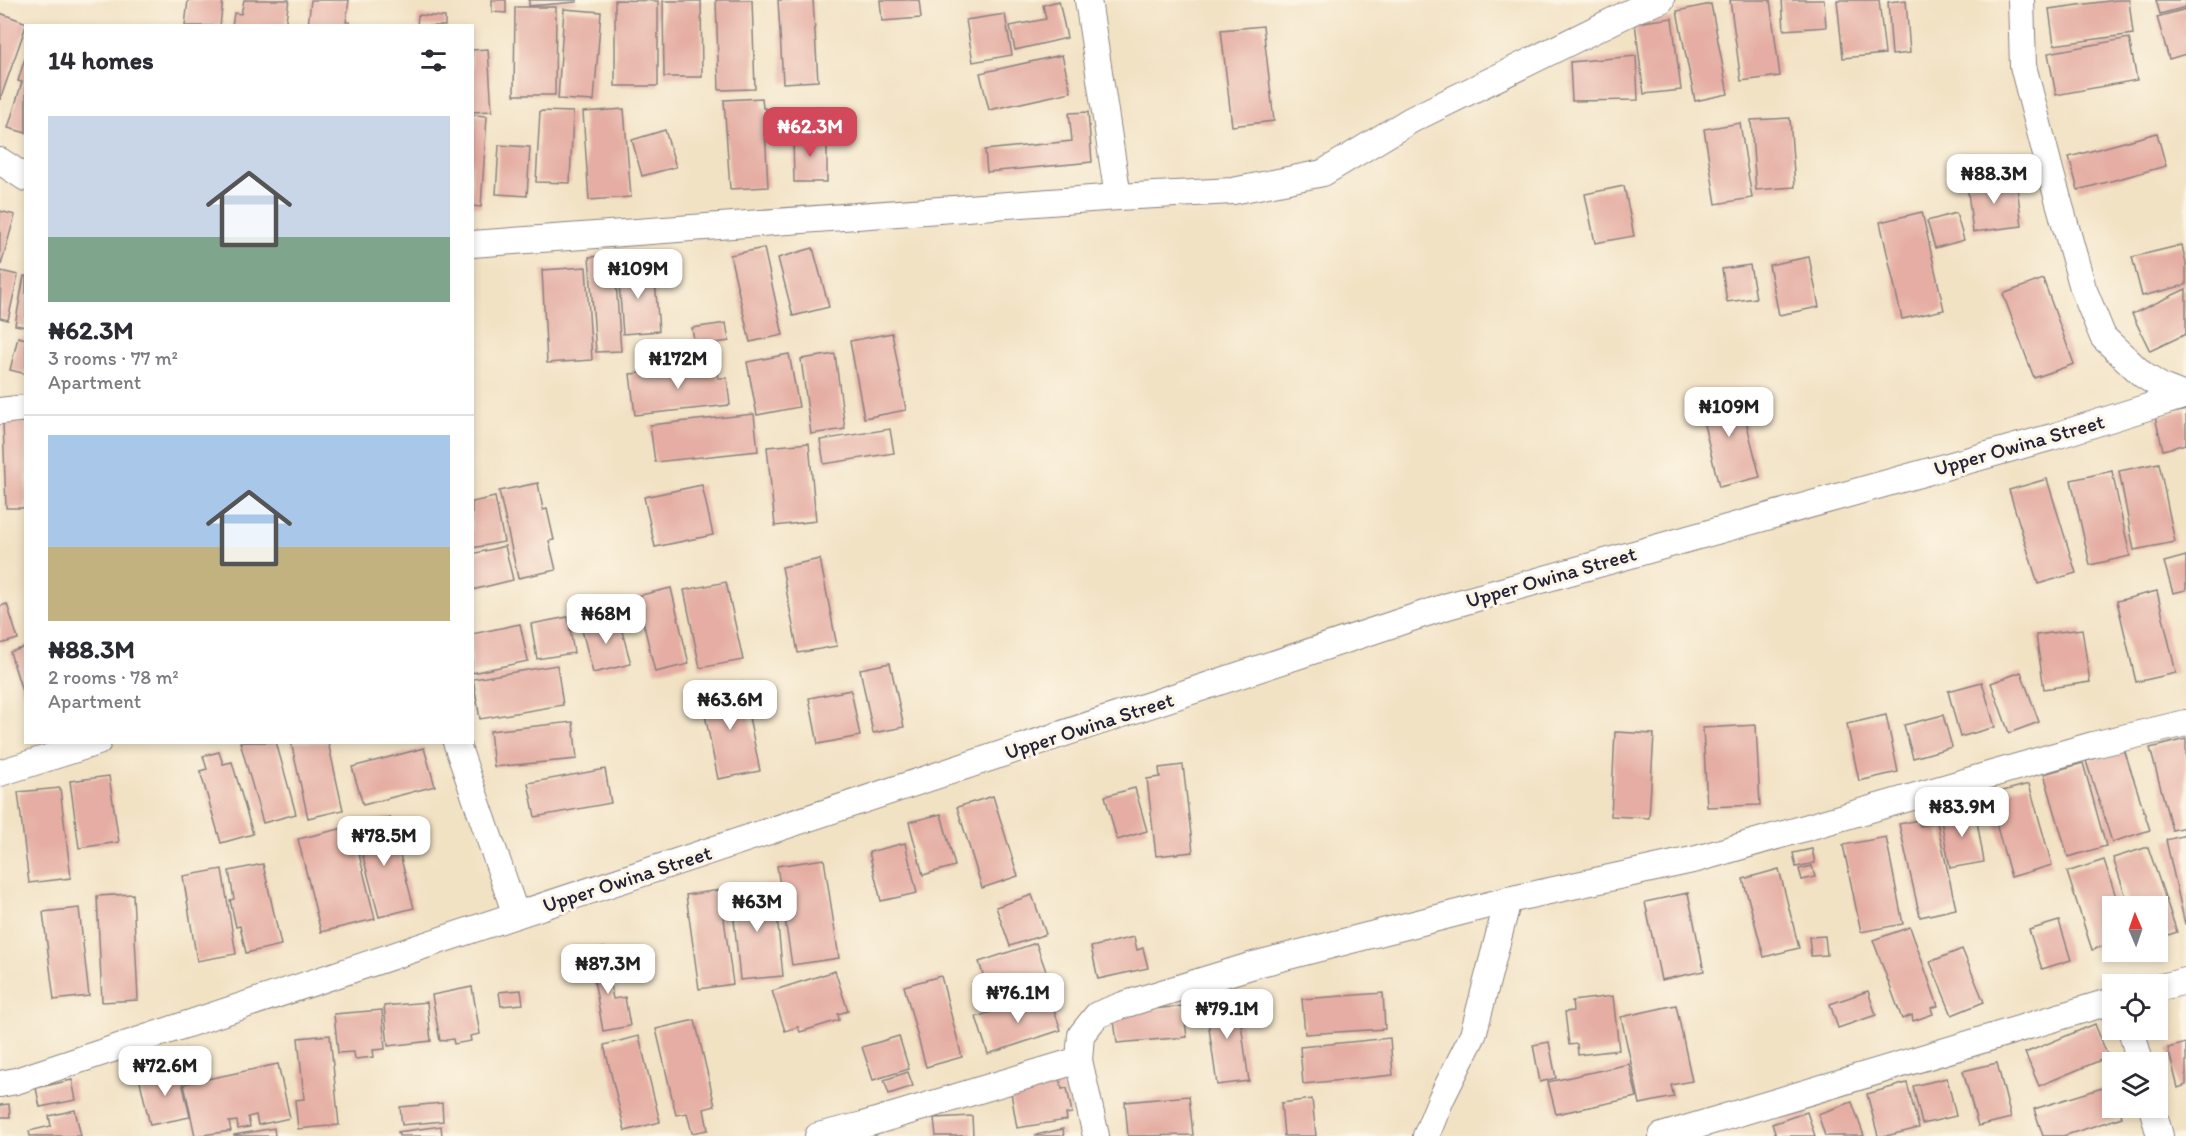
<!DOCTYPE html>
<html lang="en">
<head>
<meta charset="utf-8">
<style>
  :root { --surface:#fff; --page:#f7f7f7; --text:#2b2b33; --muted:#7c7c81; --line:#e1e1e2; --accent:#d1495b }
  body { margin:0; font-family:Itim,sans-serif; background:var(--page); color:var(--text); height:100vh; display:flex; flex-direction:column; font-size:22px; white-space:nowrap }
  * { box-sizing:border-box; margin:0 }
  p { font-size:20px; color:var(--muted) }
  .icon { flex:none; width:33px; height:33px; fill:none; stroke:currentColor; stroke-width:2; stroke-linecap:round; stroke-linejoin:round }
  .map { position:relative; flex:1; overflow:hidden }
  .details { position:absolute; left:24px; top:24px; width:450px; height:720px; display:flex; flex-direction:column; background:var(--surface); border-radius:0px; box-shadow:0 3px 9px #0003 }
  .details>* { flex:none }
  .needle { width:39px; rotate:358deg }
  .controls { position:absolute; left:2102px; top:896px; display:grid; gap:12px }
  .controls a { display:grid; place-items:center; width:66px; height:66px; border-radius:0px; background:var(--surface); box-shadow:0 3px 9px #0003; font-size:30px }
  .price { position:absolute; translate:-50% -51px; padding:0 14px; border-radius:12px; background:#fff; color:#222; font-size:20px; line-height:39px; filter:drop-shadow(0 2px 3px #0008) }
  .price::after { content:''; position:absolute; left:50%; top:36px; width:18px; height:14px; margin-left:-9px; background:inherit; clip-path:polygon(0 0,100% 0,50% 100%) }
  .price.active { background:var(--accent); color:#fff }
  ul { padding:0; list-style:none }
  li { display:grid; align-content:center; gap:12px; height:318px; padding:0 24px }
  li+li { border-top:2px solid var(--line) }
  li span { display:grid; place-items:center; height:186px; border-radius:0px; color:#555 }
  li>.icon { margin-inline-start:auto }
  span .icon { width:108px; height:108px; fill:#fffc; stroke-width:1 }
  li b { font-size:26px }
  h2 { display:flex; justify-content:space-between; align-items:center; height:72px; padding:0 24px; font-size:26px }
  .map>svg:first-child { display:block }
  .building { fill:#e5ada3 }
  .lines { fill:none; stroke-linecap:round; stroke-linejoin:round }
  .minor-casing { stroke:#8a8280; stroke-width:28 }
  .minor { stroke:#fff; stroke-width:26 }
  .labels { text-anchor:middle; stroke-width:6; stroke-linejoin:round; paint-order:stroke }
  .street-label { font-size:21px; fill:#22223b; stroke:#fcf5e5 }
</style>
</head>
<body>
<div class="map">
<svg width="2186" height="1136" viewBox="0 0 2186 1136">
  <rect width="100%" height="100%" fill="#fcf5e5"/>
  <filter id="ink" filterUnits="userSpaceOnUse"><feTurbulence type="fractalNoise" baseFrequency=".0167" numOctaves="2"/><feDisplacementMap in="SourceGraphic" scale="12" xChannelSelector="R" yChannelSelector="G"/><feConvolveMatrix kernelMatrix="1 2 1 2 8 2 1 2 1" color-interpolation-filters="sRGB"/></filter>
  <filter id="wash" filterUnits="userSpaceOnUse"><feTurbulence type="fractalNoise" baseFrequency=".008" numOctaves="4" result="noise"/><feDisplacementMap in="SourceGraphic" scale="24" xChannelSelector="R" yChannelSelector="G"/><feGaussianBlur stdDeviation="1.35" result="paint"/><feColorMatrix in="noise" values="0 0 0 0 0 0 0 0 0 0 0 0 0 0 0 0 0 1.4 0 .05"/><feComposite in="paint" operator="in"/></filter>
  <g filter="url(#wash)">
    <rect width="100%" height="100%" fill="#f2e2c4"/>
    <g id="blocks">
      <g class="building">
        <path d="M188 0H223L220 26H185Z"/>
        <path d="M244 0H289L285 26H232L234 13 241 14Z"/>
        <path d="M311 0H349L346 22H350V26H308Z"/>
        <path d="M492 0H506V13L492 12Z"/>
        <path d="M529 0H577V2L529 6Z"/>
        <path d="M615 0 658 1V86H615Z"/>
        <path d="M716 0H752L755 89 719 90Z"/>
        <path d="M778 0H813L818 81 783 83Z"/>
        <path d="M880 0H919L921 18 882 21Z"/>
        <path d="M1730 0H1770L1780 76 1741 81Z"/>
        <path d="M1782 0H1824L1826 27 1784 30Z"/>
        <path d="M1837 0H1879L1885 54 1843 58Z"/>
        <path d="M1906 0 1910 53 1892 55 1888 2Z"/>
        <path d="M2116 0H2129L2133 34 2054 45 2049 9Z"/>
        <path d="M2156 0H2186V7L2160 14Z"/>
        <path d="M663 1H701L702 77H664Z"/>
        <path d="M1059 1 1067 38 1015 50 1010 26 1046 19 1043 5Z"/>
        <path d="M1711 4 1728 94 1695 101 1677 11Z"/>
        <path d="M515 7H556L555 95H514Z"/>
        <path d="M564 9 601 12 594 101 558 99Z"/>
        <path d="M2186 9V54L2169 59 2157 17Z"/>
        <path d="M0 13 27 23 0 100Z"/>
        <path d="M1005 14 1012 55 973 62 966 20Z"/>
        <path d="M418 15 445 17V26H417Z"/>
        <path d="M1672 18 1681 90 1644 94 1635 23Z"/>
        <path d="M1263 26 1274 121 1232 126 1221 30Z"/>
        <path d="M2129 38 2137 80 2056 95 2048 53Z"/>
        <path d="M488 49 492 111 472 112V50Z"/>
        <path d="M1062 55 1071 92 989 110 980 73Z"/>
        <path d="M1636 56 1638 100 1572 101 1570 62Z"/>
        <path d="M25 58H26V133L8 128 22 82 18 81Z"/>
        <path d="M762 98 763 108H766L767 128 765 129 768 187 730 189 724 100Z"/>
        <path d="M624 109 631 197 589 200 583 112Z"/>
        <path d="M540 111 573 112 570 183 536 182Z"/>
        <path d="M1088 112 1092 162 987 172 985 150 1072 141 1069 113Z"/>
        <path d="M472 115 487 116 481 207 472 206Z"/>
        <path d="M1790 118 1795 187 1756 190 1751 120Z"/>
        <path d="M1740 123 1752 198 1716 204 1704 129Z"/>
        <path d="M665 130 676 167 642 176 632 140Z"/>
        <path d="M2157 133 2166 166 2078 190 2069 157Z"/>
        <path d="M793 135H827V182H794Z"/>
        <path d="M499 145 530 147 527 196 496 194Z"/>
        <path d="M2016 179 2022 226 1973 232 1967 185Z"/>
        <path d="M1624 186 1634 236 1595 243 1585 194Z"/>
        <path d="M0 211 15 215 1 265H0Z"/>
        <path d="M1922 212 1944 310 1902 319 1880 222Z"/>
        <path d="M1956 213 1964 240 1935 248 1927 221Z"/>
        <path d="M2182 245 2186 264V285L2142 296 2132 257Z"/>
        <path d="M764 248 783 335 750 342 730 255Z"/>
        <path d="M813 248 829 307 793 316 778 258Z"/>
        <path d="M614 255 621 351 596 352 589 257Z"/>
        <path d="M1809 257 1819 307 1779 315 1769 265Z"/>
        <path d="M1750 265 1756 298 1727 302 1722 269Z"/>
        <path d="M586 267 592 360 547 363 542 270Z"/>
        <path d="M654 267 659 331 623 334 618 270Z"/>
        <path d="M1 271 18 275 8 320 0 318Z"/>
        <path d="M24 276H26V327L15 325Z"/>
        <path d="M2043 279 2074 364 2034 378 2003 294Z"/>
        <path d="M2186 289V334L2150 351 2132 314Z"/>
        <path d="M726 323 729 341 695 346 692 328Z"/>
        <path d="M892 333 906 410 864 418 850 341Z"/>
        <path d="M18 337 26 339V374L10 370Z"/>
        <path d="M789 354 799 407 757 415 747 362Z"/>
        <path d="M835 354 845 429 811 434 801 359Z"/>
        <path d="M694 365 695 369 717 367 718 378H727L730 405 635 415 630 374 651 372V369Z"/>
        <path d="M1738 389 1760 477 1719 487 1698 399Z"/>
        <path d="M2186 410V444L2163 450 2155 417Z"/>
        <path d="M754 414 758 451 655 462 650 425Z"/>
        <path d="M3 422H26V508H6Z"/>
        <path d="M890 429 894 453 824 464 820 440Z"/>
        <path d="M809 443 816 521 775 526 767 447Z"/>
        <path d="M2159 463 2175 542 2134 550 2119 471Z"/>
        <path d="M2112 471 2130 556 2090 565 2071 480Z"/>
        <path d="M2047 479 2076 573 2038 584 2009 490Z"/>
        <path d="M538 483 543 510 547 509 554 540 549 541 556 570 518 578 499 491Z"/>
        <path d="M702 485 713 535 655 547 644 497Z"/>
        <path d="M495 497 504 542 472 548V502Z"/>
        <path d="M505 546 513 580 472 590V554Z"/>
        <path d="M2186 556V590L2173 593 2164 562Z"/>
        <path d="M820 559 837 646 798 653 782 567Z"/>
        <path d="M726 582 743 660 700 668 684 590Z"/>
        <path d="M671 588 689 664 655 672 637 596Z"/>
        <path d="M2157 591 2176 673 2136 682 2117 601Z"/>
        <path d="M7 604 18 639 0 644V606Z"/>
        <path d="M568 617 574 653 537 659 531 624Z"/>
        <path d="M618 617 631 664 593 673 581 626Z"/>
        <path d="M520 624 528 661 472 673V634Z"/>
        <path d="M2082 629 2090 682 2044 689 2036 635Z"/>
        <path d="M26 647V701H25L10 652Z"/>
        <path d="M890 663 904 727 873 733 860 669Z"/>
        <path d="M557 665 563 705 480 719 473 679Z"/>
        <path d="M2021 672 2039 722 2009 733 1991 683Z"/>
        <path d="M742 682 760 771 718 779 700 690Z"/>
        <path d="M1982 682 1995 727 1960 737 1948 691Z"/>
        <path d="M851 690 860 736 818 744 809 698Z"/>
        <path d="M1886 715 1898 772 1859 781 1847 724Z"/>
        <path d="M1943 715 1952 747 1913 758 1904 725Z"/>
        <path d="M573 722 577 759 494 767 490 731Z"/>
        <path d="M1756 725 1760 805 1707 807 1703 728Z"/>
        <path d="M1615 732 1654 734 1649 818 1611 816Z"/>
        <path d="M2186 739V827L2172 830 2150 748Z"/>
        <path d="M240 742H276L296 814 263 823Z"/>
        <path d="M291 742H328L343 810 308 818Z"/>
        <path d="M424 748 435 786 363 805 352 767Z"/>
        <path d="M2124 749 2150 830 2112 842 2086 761Z"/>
        <path d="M219 752 223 764 232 762 253 834 221 843 200 771 207 769 203 756Z"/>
        <path d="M2083 763 2106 846 2068 857 2044 774Z"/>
        <path d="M1183 765 1193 852 1156 856 1147 779 1160 777 1159 768Z"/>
        <path d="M605 769 611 803 535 817 528 783Z"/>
        <path d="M109 776 119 842 79 848 70 781Z"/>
        <path d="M2029 784 2052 865 2011 877 1988 795Z"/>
        <path d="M60 788 71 878 29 883 18 792Z"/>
        <path d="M1135 788 1147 831 1117 840 1105 796Z"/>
        <path d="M993 796 1018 876 982 888 957 807Z"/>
        <path d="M1975 809 1984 862 1950 868 1940 815Z"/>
        <path d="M941 814 955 866 923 875 909 822Z"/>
        <path d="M390 817 414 908 379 917 355 826Z"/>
        <path d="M1918 820 1920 826 1937 822 1956 909 1920 917 1899 824Z"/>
        <path d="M352 826 375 919 321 932 298 839Z"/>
        <path d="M2186 835V924H2185L2166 840Z"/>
        <path d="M1886 837 1903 924 1861 932 1843 845Z"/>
        <path d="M905 843 917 893 881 901 869 852Z"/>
        <path d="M2148 847 2177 932 2157 939V906H2129L2113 858Z"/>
        <path d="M1812 849 1815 863 1796 867 1793 853Z"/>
        <path d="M824 859 839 958 792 965 777 866Z"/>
        <path d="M2104 860 2119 906H2112V943L2092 950 2067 872Z"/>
        <path d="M263 864 281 945 246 953 240 926 236 927 230 900 234 899 229 871Z"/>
        <path d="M1812 866 1815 877 1802 880 1799 869Z"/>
        <path d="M222 869 236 954 197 961 183 876Z"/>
        <path d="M1779 869 1799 948 1764 957 1743 879Z"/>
        <path d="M774 885 783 976 740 980 731 889Z"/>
        <path d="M720 890 733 984 699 989 686 895Z"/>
        <path d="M1688 893 1704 971 1661 980 1645 902Z"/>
        <path d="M133 894 138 1000 102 1002 97 896Z"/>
        <path d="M1032 895 1046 934 1010 946 996 907Z"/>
        <path d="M79 908 89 996 54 1000 43 912Z"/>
        <path d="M2059 921 2071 960 2042 969 2029 930Z"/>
        <path d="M1910 927 1938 1006 1931 1008 1933 1014 1913 1021 1912 1015 1902 1019 1873 940Z"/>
        <path d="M1825 936 1827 955 1811 956 1809 937Z"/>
        <path d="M1134 937 1137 950 1143 948 1148 968 1098 979 1091 947Z"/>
        <path d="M1036 943 1048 977 990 996 979 962Z"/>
        <path d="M604 948 613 999 625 997 630 1026 603 1031 589 951Z"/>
        <path d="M1962 949 1984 1002 1952 1015 1930 962Z"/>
        <path d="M835 971 848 1011 838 1014 839 1020 800 1032 798 1027 785 1031 772 991Z"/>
        <path d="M941 976 962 1057 926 1067 904 986Z"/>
        <path d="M472 987 480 1034 470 1036 471 1041 454 1044 453 1039 440 1041 432 995Z"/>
        <path d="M521 990 523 1004 501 1006 499 992Z"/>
        <path d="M1868 991 1876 1015 1838 1028 1830 1004Z"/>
        <path d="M1048 993 1061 1030 988 1054 976 1017Z"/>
        <path d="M1383 993 1385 1029 1305 1034 1302 999Z"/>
        <path d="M1237 995 1249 1081 1217 1085 1205 999Z"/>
        <path d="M1613 996 1619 1050 1578 1055 1577 1044 1569 1045 1565 1012 1573 1011 1572 1001Z"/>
        <path d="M427 1002 431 1041 388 1046 384 1006Z"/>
        <path d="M1676 1005 1692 1081 1671 1085 1674 1097 1640 1104 1621 1017Z"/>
        <path d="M1183 1006 1187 1037 1117 1043 1113 1013Z"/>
        <path d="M382 1010 385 1049 373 1050 374 1057 355 1059 354 1052 338 1053 334 1014Z"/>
        <path d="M695 1020 715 1106 704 1109 708 1130 692 1133 687 1113 676 1115 656 1029Z"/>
        <path d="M2095 1024 2108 1057 2039 1086 2025 1053Z"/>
        <path d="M330 1035 339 1125 298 1129 295 1100 304 1099 298 1038Z"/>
        <path d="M639 1036 660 1122 625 1131 604 1045Z"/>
        <path d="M899 1036 909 1069 873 1080 862 1047Z"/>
        <path d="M1390 1038 1393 1075 1303 1084 1300 1047Z"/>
        <path d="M1549 1042 1556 1078 1540 1082 1533 1045Z"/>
        <path d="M2186 1043V1085L2178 1088 2168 1048Z"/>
        <path d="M1997 1063 2011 1118 1978 1126 1963 1071Z"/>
        <path d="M278 1064 290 1118 258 1125 256 1115 248 1117 250 1127 238 1129 237 1121 229 1122 231 1131 195 1136 184 1084Z"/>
        <path d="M1629 1064 1637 1097 1556 1114 1548 1082Z"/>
        <path d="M179 1068 190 1117 150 1125 139 1077Z"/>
        <path d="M908 1072 913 1086 889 1094 884 1080Z"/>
        <path d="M1060 1078 1062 1089 1067 1088 1072 1113 1066 1114 1067 1120 1017 1128 1010 1087Z"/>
        <path d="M1947 1078 1956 1116 1922 1124 1913 1086Z"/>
        <path d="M72 1080 76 1100 40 1107 36 1088Z"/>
        <path d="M1907 1083 1919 1128 1886 1136H1878L1867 1094Z"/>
        <path d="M2112 1085V1107H2119L2122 1117 2063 1136H2043L2034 1109Z"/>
        <path d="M1189 1096 1193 1135 1128 1136 1125 1102Z"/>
        <path d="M1312 1099 1316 1136H1284L1281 1103Z"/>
        <path d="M1852 1102 1864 1136H1825L1818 1114Z"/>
        <path d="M442 1103 443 1121 402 1125 400 1107Z"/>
        <path d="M9 1104 10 1117H0V1105Z"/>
        <path d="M75 1110 81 1136H30L29 1131 51 1126 49 1116Z"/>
        <path d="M1807 1112 1815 1136H1776L1772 1124Z"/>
        <path d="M972 1116 973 1136H936L934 1118Z"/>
        <path d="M441 1126 442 1136H399L398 1132Z"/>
        <path d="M274 1128 275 1136H234V1135Z"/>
        <path d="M1063 1129 1064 1136H1035V1135Z"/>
      </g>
    </g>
  </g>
  <g filter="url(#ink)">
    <use href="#blocks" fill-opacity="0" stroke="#8a8280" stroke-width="1.5"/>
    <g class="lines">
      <defs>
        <g id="minor">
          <path d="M1088 0 1118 197"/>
          <path d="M2021 0 2023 66 2051 174 2083 288 2103 337 2143 375 2162 387 2185 396"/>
          <path d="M0 161 26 178"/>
          <path d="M472 244 1118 197 1233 191 1323 173 1411 120 1637 9 1661 0"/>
          <path d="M0 411 26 408"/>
          <path d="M456 742 516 915"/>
          <path d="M0 773 98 742"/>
          <path d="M2157 988 2186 981"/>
          <path d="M2131 1029 2140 1062"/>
          <path d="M1079 1060 1096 1136"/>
          <path d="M0 1084 16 1081 1448 606 2052 437 2186 395"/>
          <path d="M2152 1107 2160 1136"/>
          <path d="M818 1136 863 1125 1079 1060 1081 1035 1097 1015 1123 1005 1257 964 1508 900 1697 859 2093 745 2186 723"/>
          <path d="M1426 1136 1441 1099 1473 1035 1508 900"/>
          <path d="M1662 1136 2112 1001"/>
        </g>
      </defs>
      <use href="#minor" class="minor-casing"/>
      <use href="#minor" class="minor"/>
    </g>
  </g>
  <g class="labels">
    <g class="street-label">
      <text transform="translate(2019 445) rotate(-16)" y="7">Upper Owina Street</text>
      <text transform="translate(1551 577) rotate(-16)" y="7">Upper Owina Street</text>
      <text transform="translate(1089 726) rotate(-18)" y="7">Upper Owina Street</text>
      <text transform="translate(627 879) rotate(-18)" y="7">Upper Owina Street</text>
    </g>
  </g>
</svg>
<div class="controls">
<a><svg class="needle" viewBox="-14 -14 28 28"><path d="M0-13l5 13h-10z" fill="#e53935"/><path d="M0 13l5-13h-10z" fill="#7c7c81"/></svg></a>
<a><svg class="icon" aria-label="locate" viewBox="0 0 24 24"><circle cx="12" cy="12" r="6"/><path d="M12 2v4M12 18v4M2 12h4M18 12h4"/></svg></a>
<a><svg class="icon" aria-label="layers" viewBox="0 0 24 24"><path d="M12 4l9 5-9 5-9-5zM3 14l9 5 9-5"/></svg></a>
</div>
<b class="price active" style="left:810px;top:158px">₦62.3M</b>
<b class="price" style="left:1994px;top:205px">₦88.3M</b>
<b class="price" style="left:638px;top:300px">₦109M</b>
<b class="price" style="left:678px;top:390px">₦172M</b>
<b class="price" style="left:1729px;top:438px">₦109M</b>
<b class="price" style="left:606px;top:645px">₦68M</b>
<b class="price" style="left:730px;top:731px">₦63.6M</b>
<b class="price" style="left:1962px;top:838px">₦83.9M</b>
<b class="price" style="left:384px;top:867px">₦78.5M</b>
<b class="price" style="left:757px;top:933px">₦63M</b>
<b class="price" style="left:608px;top:995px">₦87.3M</b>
<b class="price" style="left:1018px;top:1024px">₦76.1M</b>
<b class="price" style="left:1227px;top:1040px">₦79.1M</b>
<b class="price" style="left:165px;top:1097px">₦72.6M</b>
<section class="details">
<h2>14 homes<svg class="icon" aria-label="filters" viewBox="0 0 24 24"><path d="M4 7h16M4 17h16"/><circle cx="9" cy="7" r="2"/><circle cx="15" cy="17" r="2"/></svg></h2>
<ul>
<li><span style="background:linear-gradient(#c9d6e8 65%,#7fa58c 0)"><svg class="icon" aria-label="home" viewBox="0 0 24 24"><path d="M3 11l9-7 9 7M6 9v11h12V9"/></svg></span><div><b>₦62.3M</b><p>3 rooms · 77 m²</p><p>Apartment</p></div></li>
<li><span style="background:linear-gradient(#a9c7e8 60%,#c2b280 0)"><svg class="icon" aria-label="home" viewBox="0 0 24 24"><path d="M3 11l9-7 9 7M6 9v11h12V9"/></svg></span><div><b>₦88.3M</b><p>2 rooms · 78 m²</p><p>Apartment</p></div></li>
</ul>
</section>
</div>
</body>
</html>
